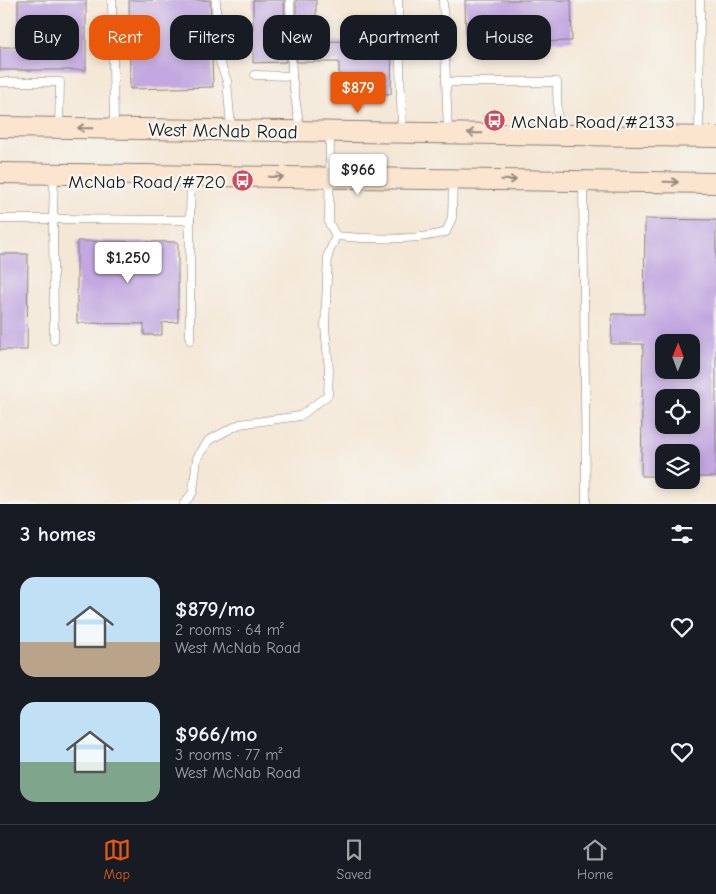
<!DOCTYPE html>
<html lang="en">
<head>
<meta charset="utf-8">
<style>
  :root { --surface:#171b24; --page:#242831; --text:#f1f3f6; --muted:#9ea1a6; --line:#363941; --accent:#ea580c }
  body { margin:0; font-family:"Comic Neue",sans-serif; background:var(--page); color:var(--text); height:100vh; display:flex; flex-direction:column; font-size:19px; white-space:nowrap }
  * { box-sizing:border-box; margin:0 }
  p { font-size:16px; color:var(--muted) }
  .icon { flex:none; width:28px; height:28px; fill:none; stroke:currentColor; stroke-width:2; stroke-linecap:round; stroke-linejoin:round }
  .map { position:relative; height:504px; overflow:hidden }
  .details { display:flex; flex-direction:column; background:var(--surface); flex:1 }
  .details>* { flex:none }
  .top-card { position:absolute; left:15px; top:15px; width:686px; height:45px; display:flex; gap:10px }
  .needle { width:32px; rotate:1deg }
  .fabs { position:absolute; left:655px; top:334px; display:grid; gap:10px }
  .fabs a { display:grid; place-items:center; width:45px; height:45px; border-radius:10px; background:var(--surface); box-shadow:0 2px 8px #0003; font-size:25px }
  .price { position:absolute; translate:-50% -42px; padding:0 11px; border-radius:5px; background:#fff; color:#222; font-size:16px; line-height:32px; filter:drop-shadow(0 1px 2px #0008) }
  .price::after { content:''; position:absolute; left:50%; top:30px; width:15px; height:11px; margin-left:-8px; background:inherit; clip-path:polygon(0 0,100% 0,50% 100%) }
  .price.current { background:var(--accent); color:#fff }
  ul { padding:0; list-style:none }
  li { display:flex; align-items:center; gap:15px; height:125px; padding:0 20px }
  li span { display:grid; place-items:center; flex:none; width:140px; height:100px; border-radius:15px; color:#555 }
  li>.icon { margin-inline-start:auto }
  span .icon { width:60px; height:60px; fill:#fffc; stroke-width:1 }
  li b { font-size:21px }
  h2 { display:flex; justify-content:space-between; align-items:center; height:60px; padding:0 20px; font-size:21px }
  .tag { padding:0 18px; border-radius:15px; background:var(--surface); box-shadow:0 2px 8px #0003; font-size:18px; line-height:45px }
  .tag.current { background:var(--accent); color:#fff }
  .tabs { display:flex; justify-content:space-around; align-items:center; height:70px; border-top:1px solid var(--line); background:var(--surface); font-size:14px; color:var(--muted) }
  .tabs a { display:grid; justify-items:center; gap:2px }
  .tabs .current { color:var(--accent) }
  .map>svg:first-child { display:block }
  .building { fill:#c2a7e0; fill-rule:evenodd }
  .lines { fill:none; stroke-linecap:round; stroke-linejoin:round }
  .lane-casing { stroke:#888278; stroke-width:9 }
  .secondary-casing { stroke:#888278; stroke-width:22 }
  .lane { stroke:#fff; stroke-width:8 }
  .secondary { stroke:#fbe5cf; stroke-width:20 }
  .oneway { stroke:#978b7e }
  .labels { text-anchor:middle; stroke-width:4.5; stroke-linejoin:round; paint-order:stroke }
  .poi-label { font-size:19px; fill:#1c1c1c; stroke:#f6f6f2; text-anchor:start }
  .street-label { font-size:19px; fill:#1c1c1c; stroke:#f6f6f2 }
</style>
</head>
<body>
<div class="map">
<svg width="716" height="504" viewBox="0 0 716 504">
  <rect width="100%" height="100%" fill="#f6f6f2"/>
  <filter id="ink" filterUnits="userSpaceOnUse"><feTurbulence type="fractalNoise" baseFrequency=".02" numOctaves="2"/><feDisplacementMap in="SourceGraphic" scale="10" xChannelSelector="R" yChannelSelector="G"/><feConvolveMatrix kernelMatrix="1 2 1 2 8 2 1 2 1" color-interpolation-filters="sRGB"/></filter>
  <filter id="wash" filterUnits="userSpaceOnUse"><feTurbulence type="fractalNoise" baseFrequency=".0096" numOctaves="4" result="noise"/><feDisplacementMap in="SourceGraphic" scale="20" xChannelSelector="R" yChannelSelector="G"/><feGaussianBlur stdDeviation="1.12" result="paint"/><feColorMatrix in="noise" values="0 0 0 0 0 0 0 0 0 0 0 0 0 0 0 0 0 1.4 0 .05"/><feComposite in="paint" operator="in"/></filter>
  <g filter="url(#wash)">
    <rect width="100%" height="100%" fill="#f4e7d5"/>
    <g id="blocks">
      <g class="building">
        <path d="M18 0H86V70H0V47H18Z"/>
        <path d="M129 0H210L213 87 130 89Z"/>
        <path d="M253 0H284L286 62 253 63Z"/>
        <path d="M296 0H316V41L392 42 391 94 339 93V62H297Z"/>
        <path d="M465 0H571L572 41 466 43Z"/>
        <path d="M645 219 716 220V477H691V452H664V476H641L643 344H611L612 314H644ZM664 342H691V370H664ZM664 398H691V425H664Z"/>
        <path d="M77 241 178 242V322L162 323V335H144V324L77 323Z"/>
        <path d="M0 254H28L27 350H0Z"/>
      </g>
    </g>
  </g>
  <g filter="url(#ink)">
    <use href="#blocks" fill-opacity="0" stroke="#888278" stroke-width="1"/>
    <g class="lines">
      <defs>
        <g id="lane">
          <path d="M112 0 114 127"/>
          <path d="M216 0 217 54 227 81 231 128"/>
          <path d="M290 0 292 76 300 130"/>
          <path d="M398 0 402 131"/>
          <path d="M443 0 448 133"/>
          <path d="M255 75 292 76"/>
          <path d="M0 82H60L59 128"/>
          <path d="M446 82H557L558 134"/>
          <path d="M330 133 329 223 336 236C367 239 417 241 446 232L452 218 453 180"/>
          <path d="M699 136 700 0"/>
          <path d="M583 181 586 504"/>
          <path d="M0 219H53L54 174"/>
          <path d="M54 340 53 219 190 220 191 176"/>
          <path d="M190 340V220"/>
          <path d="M184 504 193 492 197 458 209 440 240 424 300 416 328 395 329 370 325 327 328 255 336 236"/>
        </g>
        <g id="secondary">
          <path d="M0 127 716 137"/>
          <path d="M0 173 716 183"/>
        </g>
      </defs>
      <use href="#lane" class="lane-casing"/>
      <use href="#secondary" class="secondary-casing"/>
      <use href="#lane" class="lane"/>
      <use href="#secondary" class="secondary"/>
    </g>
    <defs><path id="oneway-shaft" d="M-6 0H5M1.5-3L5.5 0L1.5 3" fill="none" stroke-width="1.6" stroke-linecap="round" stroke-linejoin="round" transform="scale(1.25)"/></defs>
    <g class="oneway">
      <use href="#oneway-shaft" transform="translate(85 128) rotate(-179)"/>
      <use href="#oneway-shaft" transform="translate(475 133) rotate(-179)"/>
      <use href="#oneway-shaft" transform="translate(276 177) rotate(1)"/>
      <use href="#oneway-shaft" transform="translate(509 180) rotate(1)"/>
      <use href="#oneway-shaft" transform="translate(671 182) rotate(1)"/>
    </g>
  </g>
  <defs>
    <symbol id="bus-disc" viewBox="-11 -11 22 22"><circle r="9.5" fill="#d1495b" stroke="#f6f6f2"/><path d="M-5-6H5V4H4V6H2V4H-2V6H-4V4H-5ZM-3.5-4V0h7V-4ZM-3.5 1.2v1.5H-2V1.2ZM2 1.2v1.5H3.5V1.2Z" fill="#fff"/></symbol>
  </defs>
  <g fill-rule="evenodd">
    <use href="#bus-disc" x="482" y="108" width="25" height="25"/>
    <use href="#bus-disc" x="230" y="168" width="25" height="25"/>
  </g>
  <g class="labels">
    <g class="poi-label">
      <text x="511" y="128">McNab Road/#2133</text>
      <text x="226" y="188" text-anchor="end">McNab Road/#720</text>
    </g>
    <g class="street-label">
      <text transform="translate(223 130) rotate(1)" y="7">West McNab Road</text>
    </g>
  </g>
</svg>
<div class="fabs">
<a><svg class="needle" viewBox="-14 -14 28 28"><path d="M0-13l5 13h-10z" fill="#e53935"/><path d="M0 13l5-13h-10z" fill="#9ea1a6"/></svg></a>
<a><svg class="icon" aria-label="locate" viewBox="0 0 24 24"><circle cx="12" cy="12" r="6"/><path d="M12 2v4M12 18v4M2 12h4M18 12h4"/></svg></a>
<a><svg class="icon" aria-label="layers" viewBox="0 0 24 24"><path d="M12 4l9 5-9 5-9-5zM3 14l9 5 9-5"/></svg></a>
</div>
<b class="price current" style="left:358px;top:114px">$879</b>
<b class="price" style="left:358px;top:196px">$966</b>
<b class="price" style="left:128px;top:284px">$1,250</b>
<div class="top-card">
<a class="tag">Buy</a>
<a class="tag current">Rent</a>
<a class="tag">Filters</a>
<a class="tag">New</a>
<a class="tag">Apartment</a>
<a class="tag">House</a>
</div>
</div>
<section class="details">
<h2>3 homes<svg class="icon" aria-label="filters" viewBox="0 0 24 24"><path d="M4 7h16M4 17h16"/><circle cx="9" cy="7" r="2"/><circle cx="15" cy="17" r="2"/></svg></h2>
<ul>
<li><span style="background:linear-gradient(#bfe0f5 65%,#b9a48a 0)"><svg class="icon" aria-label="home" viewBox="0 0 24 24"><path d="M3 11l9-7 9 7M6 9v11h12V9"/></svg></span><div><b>$879/mo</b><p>2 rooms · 64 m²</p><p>West McNab Road</p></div><svg class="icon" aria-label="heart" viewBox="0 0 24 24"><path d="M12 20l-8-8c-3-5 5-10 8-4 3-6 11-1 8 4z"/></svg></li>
<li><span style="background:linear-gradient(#bfe0f5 60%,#7fa58c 0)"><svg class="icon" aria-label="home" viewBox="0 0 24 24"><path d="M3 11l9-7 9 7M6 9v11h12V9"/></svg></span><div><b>$966/mo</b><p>3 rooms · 77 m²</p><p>West McNab Road</p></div><svg class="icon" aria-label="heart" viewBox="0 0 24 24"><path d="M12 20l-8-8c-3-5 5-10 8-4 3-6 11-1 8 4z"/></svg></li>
</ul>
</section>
<nav class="tabs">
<a class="current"><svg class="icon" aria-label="map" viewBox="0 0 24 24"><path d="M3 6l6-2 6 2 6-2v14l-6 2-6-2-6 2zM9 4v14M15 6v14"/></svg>Map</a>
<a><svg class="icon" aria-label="saved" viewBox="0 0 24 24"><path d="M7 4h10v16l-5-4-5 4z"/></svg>Saved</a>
<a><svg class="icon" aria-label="home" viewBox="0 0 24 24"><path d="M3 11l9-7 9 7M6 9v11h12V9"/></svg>Home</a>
</nav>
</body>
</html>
